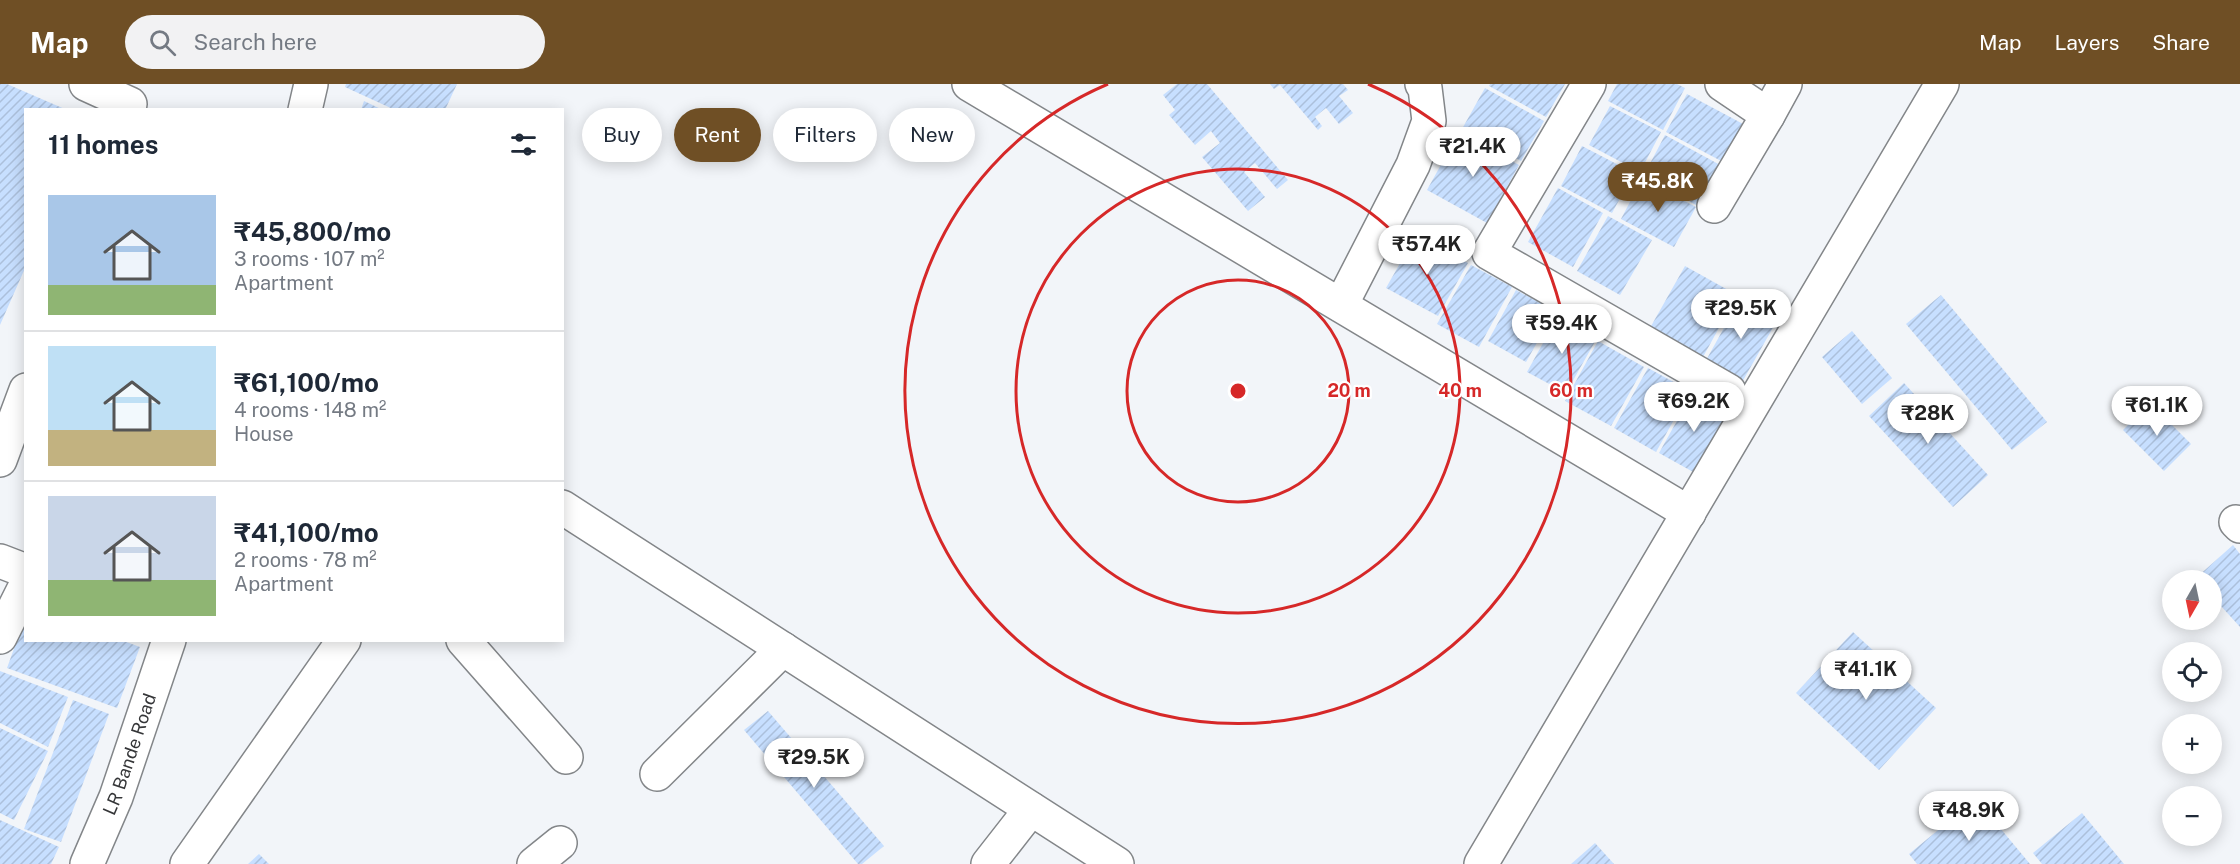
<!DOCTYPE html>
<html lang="en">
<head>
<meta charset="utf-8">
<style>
  :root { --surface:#fff; --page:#f2f2f3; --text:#1f2937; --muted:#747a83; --line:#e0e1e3; --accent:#6f4f25 }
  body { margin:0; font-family:"Public Sans",sans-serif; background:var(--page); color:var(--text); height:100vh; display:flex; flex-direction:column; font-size:22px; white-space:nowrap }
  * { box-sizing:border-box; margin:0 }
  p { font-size:20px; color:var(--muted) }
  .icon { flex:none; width:33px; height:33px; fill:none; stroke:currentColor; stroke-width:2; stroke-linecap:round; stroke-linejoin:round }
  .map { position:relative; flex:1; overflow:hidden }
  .drawer { position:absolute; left:24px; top:24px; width:540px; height:534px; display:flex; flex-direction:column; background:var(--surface); border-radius:0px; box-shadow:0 3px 15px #0003 }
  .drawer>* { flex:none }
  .top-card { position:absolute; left:582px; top:24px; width:570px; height:54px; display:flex; gap:12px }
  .needle { width:39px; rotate:189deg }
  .buttons { position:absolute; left:2162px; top:486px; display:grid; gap:12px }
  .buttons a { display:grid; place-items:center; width:60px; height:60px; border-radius:50%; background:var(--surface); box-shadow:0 3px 15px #0003; font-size:30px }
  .price { position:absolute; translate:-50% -51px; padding:0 14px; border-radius:21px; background:#fff; color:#222; font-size:20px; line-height:39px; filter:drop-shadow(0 2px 3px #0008) }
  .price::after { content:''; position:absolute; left:50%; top:36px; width:18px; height:14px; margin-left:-9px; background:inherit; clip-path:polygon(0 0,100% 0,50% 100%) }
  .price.on { background:var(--accent); color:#fff }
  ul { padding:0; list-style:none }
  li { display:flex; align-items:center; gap:18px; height:150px; padding:0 24px }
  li+li { border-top:2px solid var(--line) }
  li span { display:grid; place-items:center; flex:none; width:168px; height:120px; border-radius:0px; color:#555 }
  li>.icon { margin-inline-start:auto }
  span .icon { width:72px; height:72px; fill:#fffc; stroke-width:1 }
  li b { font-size:26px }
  h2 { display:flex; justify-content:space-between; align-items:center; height:72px; padding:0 24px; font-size:26px }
  .pill { padding:0 21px; border-radius:27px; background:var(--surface); box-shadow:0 3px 15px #0003; font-size:21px; line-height:54px }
  .pill.on { background:var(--accent); color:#fff }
  header { display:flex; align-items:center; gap:36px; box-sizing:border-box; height:84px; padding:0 30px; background:var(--accent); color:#fff }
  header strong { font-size:28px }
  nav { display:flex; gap:33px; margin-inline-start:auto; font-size:21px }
  .search { width:420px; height:54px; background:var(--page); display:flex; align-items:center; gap:15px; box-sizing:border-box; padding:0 21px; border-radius:33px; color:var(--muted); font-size:22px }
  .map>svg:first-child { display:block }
  .building { fill:url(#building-hatch) }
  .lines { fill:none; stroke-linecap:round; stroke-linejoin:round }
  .street-casing { stroke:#838689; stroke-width:36 }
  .secondary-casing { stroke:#838689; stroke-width:36 }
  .street { stroke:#fff; stroke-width:33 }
  .secondary { stroke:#fff; stroke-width:33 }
  .ring { fill:none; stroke:#d62828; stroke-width:3 }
  .labels { text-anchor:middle; stroke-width:4.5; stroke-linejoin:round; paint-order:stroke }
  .street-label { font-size:18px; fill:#353638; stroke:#fff }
  .centre { fill:#d62828; stroke:#fff; stroke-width:3 }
  .ring-label { font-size:18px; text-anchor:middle; font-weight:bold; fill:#d62828; stroke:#fff; stroke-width:4.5; stroke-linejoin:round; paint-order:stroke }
</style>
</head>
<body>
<header>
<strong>Map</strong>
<div class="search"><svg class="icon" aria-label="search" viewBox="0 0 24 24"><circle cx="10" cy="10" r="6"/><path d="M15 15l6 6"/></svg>Search here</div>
<nav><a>Map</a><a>Layers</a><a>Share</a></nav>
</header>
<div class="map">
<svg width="2240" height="780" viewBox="0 0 2240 780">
  <defs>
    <pattern id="building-hatch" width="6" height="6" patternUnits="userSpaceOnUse" patternTransform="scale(1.5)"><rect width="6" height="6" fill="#c7dfff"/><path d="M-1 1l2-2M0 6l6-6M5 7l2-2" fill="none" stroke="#acc0db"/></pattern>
  </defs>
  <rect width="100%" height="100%" fill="#f2f5f9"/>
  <g class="building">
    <path d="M0 0H7L67 26H26V182L0 241Z"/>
    <path d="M346 0H457L445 26H395L345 3Z"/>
    <path d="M1177 0H1207L1288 96 1277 105 1255 79 1244 88 1265 113 1248 127 1202 73 1220 59 1211 47 1195 61 1169 31 1175 26 1163 11Z"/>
    <path d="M1270 0H1343L1348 6 1339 12 1353 29 1339 40 1326 24 1315 33 1322 42 1318 46 1280 1 1274 5Z"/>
    <path d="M1490 0H1565L1546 33 1489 2Z"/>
    <path d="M1617 0H1677L1685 4 1663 46 1608 17Z"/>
    <path d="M1485 4 1544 37 1521 77 1462 45Z"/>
    <path d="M1687 10 1745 41 1725 79 1666 48Z"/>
    <path d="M364 17 383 26H361Z"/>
    <path d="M1610 22 1661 48 1640 88 1589 61Z"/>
    <path d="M1459 48 1519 81 1487 139 1427 106Z"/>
    <path d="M1665 51 1722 82 1700 123 1643 93Z"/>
    <path d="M1582 62 1634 89 1612 129 1561 102Z"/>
    <path d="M1642 95 1696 123 1674 163 1621 135Z"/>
    <path d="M1558 104 1603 129 1573 183 1528 158Z"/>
    <path d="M1608 132 1652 156 1620 211 1577 187Z"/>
    <path d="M1416 151 1468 179 1438 232 1386 204Z"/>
    <path d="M1471 181 1512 203 1479 263 1437 240Z"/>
    <path d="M1685 182 1737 211 1703 273 1650 244Z"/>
    <path d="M1516 206 1555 227 1526 278 1488 257Z"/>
    <path d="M1941 211 2047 338 2012 366 1906 240Z"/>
    <path d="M1741 213 1779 233 1741 300 1704 280Z"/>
    <path d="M1558 232 1597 254 1566 309 1527 288Z"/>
    <path d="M1852 247 1892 294 1862 320 1822 273Z"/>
    <path d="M1598 257 1644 283 1611 342 1565 317Z"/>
    <path d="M1648 284 1690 307 1656 368 1614 344Z"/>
    <path d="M1904 299 1988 391 1953 423 1869 332Z"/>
    <path d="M1693 308 1729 329 1695 389 1659 369Z"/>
    <path d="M2150 319 2191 360 2164 387 2123 346Z"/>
    <path d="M2233 461 2240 470V543L2211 511V496H2198L2196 494Z"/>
    <path d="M25 534 26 556H121L140 563 117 624 7 584Z"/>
    <path d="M1853 548 1936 624 1879 686 1796 609Z"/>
    <path d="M0 587 68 613 48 663 0 639Z"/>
    <path d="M73 616 109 630 61 758 24 745Z"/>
    <path d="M768 627 884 762 862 780H858L744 646Z"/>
    <path d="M0 644 48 667 14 736 0 729Z"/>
    <path d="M1976 715 2030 780H1917L1909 770Z"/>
    <path d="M2082 729 2124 780H2042L2033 769Z"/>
    <path d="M0 736 59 763 51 780H0Z"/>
    <path d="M1595 759 1614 780H1571Z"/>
    <path d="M259 770 269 780H248Z"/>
  </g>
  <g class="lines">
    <defs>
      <g id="street">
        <path d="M86 0 130 20"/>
        <path d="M969 0 1689 429"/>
        <path d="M1589 0 1489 169 1729 307"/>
        <path d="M1768 31 1785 0"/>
        <path d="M1714 122 1768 31 1722 0"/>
        <path d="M1341 221 1413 81 1429 37 1425 4 1422 0"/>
        <path d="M0 376 26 306"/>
        <path d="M562 423 1117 780"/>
        <path d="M2236 438 2240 442"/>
        <path d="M0 553 26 501"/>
        <path d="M463 556 566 673"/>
        <path d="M657 690 783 565"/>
        <path d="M187 780 344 556"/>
        <path d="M534 780 560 759"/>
        <path d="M988 780 1031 725"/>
        <path d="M1481 780 1942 0"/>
      </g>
      <g id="secondary">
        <path d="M305 26 311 0"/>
        <path d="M0 477 26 487"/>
        <path id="s1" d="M87 780 116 713 169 556"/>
      </g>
    </defs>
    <use href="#street" class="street-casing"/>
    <use href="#secondary" class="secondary-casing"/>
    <use href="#street" class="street"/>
    <use href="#secondary" class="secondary"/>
  </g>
  <g class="ring">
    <circle cx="1238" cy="307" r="111"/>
    <circle cx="1238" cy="307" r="222"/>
    <path d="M1368 0A333 333 0 1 1 1108 0"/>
  </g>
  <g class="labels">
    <g class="street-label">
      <text dy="6" stroke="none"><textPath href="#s1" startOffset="118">LR Bande Road</textPath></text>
    </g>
  </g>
  <circle cx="1238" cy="307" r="9" class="centre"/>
  <g class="ring-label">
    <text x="1349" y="313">20 m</text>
    <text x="1460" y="313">40 m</text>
    <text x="1571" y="313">60 m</text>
  </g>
</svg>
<div class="buttons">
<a><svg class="needle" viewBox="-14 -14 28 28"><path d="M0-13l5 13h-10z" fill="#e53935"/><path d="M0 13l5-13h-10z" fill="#747a83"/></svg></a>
<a><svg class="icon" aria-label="locate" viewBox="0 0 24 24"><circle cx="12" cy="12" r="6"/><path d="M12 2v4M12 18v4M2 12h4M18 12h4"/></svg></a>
<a>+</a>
<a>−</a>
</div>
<b class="price" style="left:1473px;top:94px">₹21.4K</b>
<b class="price on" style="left:1658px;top:129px">₹45.8K</b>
<b class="price" style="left:1427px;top:192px">₹57.4K</b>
<b class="price" style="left:1741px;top:256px">₹29.5K</b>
<b class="price" style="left:1562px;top:271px">₹59.4K</b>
<b class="price" style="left:1694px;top:349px">₹69.2K</b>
<b class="price" style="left:2157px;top:353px">₹61.1K</b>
<b class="price" style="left:1928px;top:361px">₹28K</b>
<b class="price" style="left:1866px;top:617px">₹41.1K</b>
<b class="price" style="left:814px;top:705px">₹29.5K</b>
<b class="price" style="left:1969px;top:758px">₹48.9K</b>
<div class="top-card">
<a class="pill">Buy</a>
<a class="pill on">Rent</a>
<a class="pill">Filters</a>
<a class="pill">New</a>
</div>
<section class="drawer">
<h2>11 homes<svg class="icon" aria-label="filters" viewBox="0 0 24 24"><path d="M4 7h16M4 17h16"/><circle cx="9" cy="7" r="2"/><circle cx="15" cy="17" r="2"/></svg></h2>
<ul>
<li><span style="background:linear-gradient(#a9c7e8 75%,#8fb573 0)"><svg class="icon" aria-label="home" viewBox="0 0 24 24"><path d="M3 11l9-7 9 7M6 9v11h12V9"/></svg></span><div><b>₹45,800/mo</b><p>3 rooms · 107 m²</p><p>Apartment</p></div></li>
<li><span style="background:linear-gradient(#bfe0f5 70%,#c2b280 0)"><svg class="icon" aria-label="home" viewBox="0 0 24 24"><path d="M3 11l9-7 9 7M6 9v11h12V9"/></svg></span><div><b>₹61,100/mo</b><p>4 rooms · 148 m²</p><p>House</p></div></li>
<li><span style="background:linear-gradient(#c9d6e8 70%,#8fb573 0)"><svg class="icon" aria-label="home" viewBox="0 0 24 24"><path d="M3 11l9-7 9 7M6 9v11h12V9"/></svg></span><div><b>₹41,100/mo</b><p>2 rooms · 78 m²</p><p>Apartment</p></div></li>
</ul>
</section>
</div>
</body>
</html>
